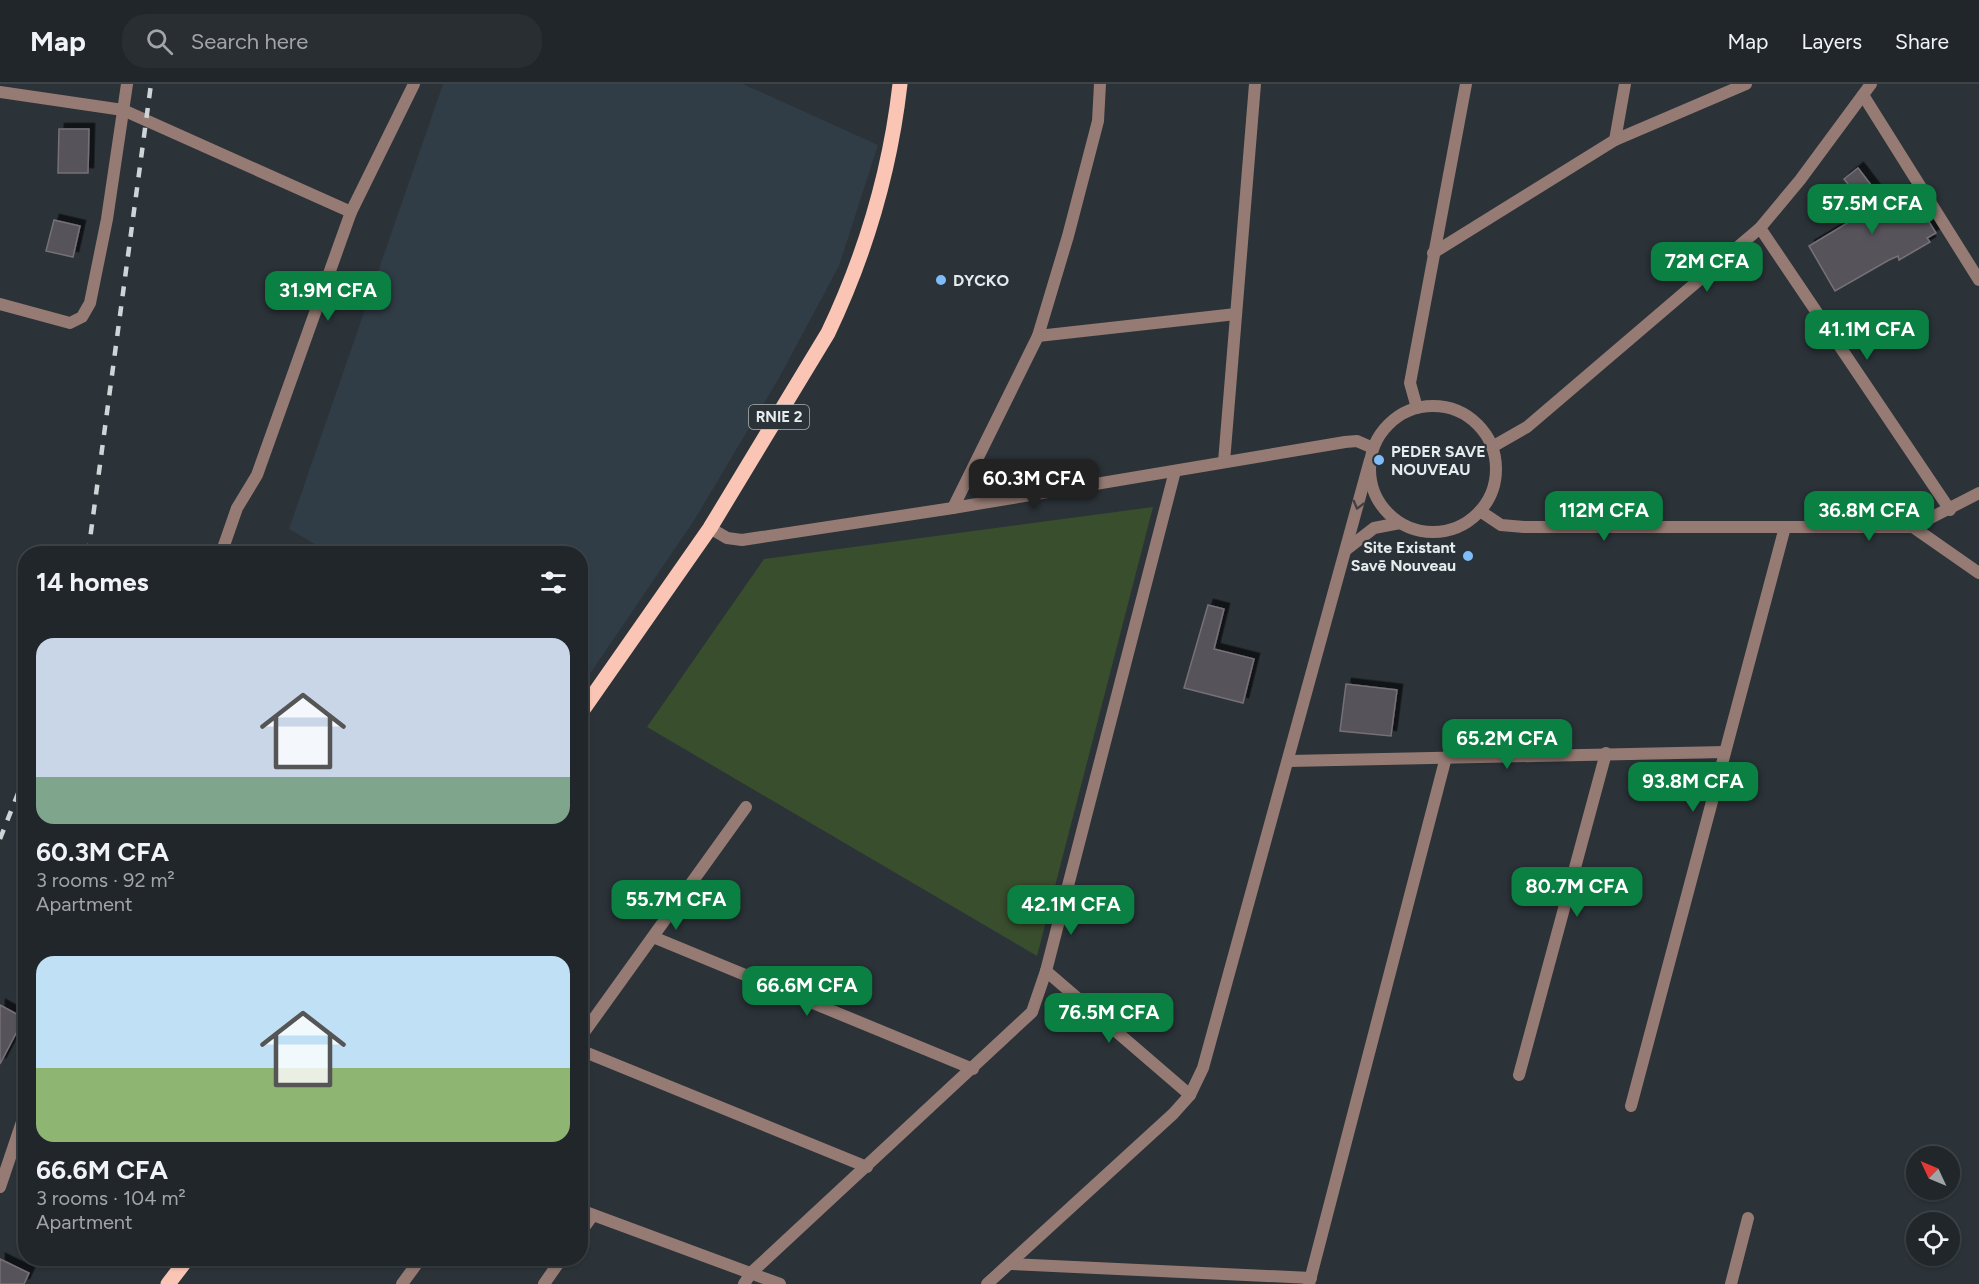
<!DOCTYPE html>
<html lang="en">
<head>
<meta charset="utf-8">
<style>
  :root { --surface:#20262a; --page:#282e32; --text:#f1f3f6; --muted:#a2a5a8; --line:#3d4347; --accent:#0b8043 }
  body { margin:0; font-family:Figtree,sans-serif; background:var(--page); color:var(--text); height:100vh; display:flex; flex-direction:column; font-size:22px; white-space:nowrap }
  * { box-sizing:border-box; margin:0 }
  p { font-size:20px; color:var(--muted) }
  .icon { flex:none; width:33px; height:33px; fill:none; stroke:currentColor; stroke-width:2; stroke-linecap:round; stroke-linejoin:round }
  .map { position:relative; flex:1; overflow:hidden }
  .sheet { position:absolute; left:18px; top:462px; width:570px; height:720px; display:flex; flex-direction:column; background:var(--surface); border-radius:24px; box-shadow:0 2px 4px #0004,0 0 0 2px var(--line) }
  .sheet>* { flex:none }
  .needle { width:39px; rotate:314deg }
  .controls { position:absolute; left:1906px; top:1062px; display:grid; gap:12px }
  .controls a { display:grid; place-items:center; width:54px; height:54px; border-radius:50%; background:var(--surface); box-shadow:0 2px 4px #0004,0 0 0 2px var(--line); font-size:30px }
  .price { position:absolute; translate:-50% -51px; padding:0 14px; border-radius:12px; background:var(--accent); color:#fff; font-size:20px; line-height:39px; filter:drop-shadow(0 2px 3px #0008) }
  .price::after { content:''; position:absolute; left:50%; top:36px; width:18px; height:14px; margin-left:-9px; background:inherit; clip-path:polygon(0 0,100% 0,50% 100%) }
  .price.on { background:#222; color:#fff }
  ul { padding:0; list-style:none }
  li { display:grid; align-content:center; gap:12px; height:318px; padding:0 18px }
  li span { display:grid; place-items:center; height:186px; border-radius:18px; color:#555 }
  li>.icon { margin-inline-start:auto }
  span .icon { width:108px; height:108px; fill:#fffc; stroke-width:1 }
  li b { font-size:26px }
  h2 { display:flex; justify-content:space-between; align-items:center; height:72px; padding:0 18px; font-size:26px }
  header { display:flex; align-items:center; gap:36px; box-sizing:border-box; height:84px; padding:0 30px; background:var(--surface); border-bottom:2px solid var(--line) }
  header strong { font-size:28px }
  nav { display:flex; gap:33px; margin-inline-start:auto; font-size:21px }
  .search { width:420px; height:54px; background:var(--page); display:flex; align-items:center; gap:15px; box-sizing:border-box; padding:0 21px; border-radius:24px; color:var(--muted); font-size:22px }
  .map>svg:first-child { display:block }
  .built { fill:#303c46 }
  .green { fill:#394e2d }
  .building { fill:#57525a; stroke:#767078; stroke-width:1.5; filter:url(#shadow) }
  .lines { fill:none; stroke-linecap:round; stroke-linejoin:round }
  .minor { stroke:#957b73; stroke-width:12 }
  .primary { stroke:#fac5b4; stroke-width:15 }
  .rail { stroke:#cfd4d7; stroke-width:4.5; stroke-dasharray:10 10; stroke-linecap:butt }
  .oneway { stroke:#404144 }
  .poi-dot { fill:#7ebdf9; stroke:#2b3238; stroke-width:2 }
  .labels { text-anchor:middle; stroke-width:4.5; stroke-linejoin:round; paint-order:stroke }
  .shield { fill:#2b3238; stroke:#aeb4b7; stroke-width:1.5 }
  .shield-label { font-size:15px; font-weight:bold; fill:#e6ebee }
  .poi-label { font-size:16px; font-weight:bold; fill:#e6ebee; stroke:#2b3238; text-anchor:start }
</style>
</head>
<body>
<header>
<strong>Map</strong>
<div class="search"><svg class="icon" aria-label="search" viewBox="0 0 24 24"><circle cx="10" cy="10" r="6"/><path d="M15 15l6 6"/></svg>Search here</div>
<nav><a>Map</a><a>Layers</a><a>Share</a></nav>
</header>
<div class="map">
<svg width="1979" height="1200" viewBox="0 0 1979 1200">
  <defs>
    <filter id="shadow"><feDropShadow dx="5.5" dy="-5.5" stdDeviation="0" flood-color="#0009"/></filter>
  </defs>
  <rect width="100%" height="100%" fill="#2b3238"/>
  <path class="built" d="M443 0H743L878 61 839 182 779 294 695 435 581 603 580 470 330 469 289 445Z"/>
  <path class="green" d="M1153 423 1037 872 647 643 764 475Z"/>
  <g class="building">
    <path d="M59 45H89L88 89H58Z"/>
    <path d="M1858 84 1884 118 1908 104 1936 149 1927 154 1930 158 1899 176 1898 172 1889 176 1835 207 1809 162 1869 126 1844 95Z"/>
    <path d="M54 136 80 142 73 173 46 167Z"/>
    <path d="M1208 521 1224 525 1214 565 1254 575 1243 619 1184 604Z"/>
    <path d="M1346 600 1397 606 1391 652 1340 647Z"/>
    <path d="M0 921 24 934 0 980Z"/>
    <path d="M0 1175 29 1189 24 1200H0Z"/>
  </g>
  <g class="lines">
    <g class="minor">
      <path d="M0 8 123 26 351 128"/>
      <path d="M1863 11 1979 196"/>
      <path d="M1615 56 1625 0"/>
      <path d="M1760 144 1950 426"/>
      <path d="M1433 169 1615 56 1746 0"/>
      <path d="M0 220 70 239 82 233 90 219 107 135 127 0"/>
      <path d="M1038 252 1236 230"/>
      <circle cx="1433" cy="385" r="63"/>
      <path d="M1417 324 1410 299 1466 0"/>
      <path d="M1492 363 1527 343 1760 144 1800 96 1871 0"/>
      <path d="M1224 378 1255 0"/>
      <path d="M953 424 1038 252 1068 152 1098 37 1100 0"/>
      <path d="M1480 427 1501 441 1524 443H1913L1979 409"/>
      <path d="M1913 443 1979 489"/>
      <path d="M710 444 727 454 742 456 953 424 1345 358 1357 357 1373 364"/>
      <path d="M1347 465 1374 444 1400 439"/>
      <path d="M221 470 237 424 257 391 351 128 414 0"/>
      <path d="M1289 677 1725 668"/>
      <path d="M653 853 973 985"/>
      <path d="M1046 887 1190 1011"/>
      <path d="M580 954 746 723"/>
      <path d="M580 966 867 1083"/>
      <path d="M1519 991 1606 669"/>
      <path d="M1631 1022 1785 443"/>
      <path d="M0 1103 26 1026"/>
      <path d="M580 1126 780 1200"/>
      <path d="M580 1149 593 1131"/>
      <path d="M1011 1180 1311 1194"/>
      <path d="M402 1200 421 1174"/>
      <path d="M544 1200 562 1174"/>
      <path d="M744 1200 751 1189 1032 928 1046 887 1175 387"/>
      <path d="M987 1200 1173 1030 1190 1011 1203 984 1370 376"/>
      <path d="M1309 1200 1446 673"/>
      <path d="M1731 1200 1748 1134"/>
    </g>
    <g class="primary">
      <path d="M580 630 710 444 828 249C866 169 890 88 900 0"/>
      <path d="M168 1200 188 1174"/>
    </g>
    <g class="rail">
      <path d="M88 470 151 0"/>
      <path d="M0 755 26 689"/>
    </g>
  </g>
  <defs><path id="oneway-chevron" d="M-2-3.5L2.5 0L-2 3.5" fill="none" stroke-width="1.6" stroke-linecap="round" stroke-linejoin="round" transform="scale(1.5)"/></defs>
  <use class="oneway" href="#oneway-chevron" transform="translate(1358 421) rotate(105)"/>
  <g class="poi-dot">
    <circle cx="941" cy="196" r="6"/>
    <circle cx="1379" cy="376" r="6"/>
    <circle cx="1468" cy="472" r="6"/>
  </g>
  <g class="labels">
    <rect class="shield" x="749" y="321" width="60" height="24" rx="4.5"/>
    <g class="shield-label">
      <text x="779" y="338">RNIE 2</text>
    </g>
    <g class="poi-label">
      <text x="953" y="202">DYCKO</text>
      <text x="1391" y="373">PEDER SAVE<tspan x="1391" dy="18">NOUVEAU</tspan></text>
      <text x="1456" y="469" text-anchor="end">Site Existant<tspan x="1456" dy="18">Savē Nouveau</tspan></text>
    </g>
  </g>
</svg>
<div class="controls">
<a><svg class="needle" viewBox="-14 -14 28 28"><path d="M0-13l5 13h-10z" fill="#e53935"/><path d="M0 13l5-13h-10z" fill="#a2a5a8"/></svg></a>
<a><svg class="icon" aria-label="locate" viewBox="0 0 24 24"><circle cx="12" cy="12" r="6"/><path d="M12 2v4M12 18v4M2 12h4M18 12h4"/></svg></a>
</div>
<b class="price" style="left:1872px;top:151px">57.5M CFA</b>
<b class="price" style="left:1707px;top:209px">72M CFA</b>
<b class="price" style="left:328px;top:238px">31.9M CFA</b>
<b class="price" style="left:1867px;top:277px">41.1M CFA</b>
<b class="price on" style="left:1034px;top:426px">60.3M CFA</b>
<b class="price" style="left:1604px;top:458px">112M CFA</b>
<b class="price" style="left:1869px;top:458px">36.8M CFA</b>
<b class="price" style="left:1507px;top:686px">65.2M CFA</b>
<b class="price" style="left:1693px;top:729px">93.8M CFA</b>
<b class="price" style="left:1577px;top:834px">80.7M CFA</b>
<b class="price" style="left:676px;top:847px">55.7M CFA</b>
<b class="price" style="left:1071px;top:852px">42.1M CFA</b>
<b class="price" style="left:807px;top:933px">66.6M CFA</b>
<b class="price" style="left:1109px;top:960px">76.5M CFA</b>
<section class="sheet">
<h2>14 homes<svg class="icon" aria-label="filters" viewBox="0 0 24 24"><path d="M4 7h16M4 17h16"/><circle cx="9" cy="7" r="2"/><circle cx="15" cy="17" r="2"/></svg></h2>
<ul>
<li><span style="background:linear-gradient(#c9d6e8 75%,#7fa58c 0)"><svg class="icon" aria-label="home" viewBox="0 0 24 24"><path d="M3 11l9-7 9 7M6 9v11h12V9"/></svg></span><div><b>60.3M CFA</b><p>3 rooms · 92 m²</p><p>Apartment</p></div></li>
<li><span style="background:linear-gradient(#bfe0f5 60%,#8fb573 0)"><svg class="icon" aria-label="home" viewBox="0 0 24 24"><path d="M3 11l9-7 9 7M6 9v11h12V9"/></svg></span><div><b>66.6M CFA</b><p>3 rooms · 104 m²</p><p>Apartment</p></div></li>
</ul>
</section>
</div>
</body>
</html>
